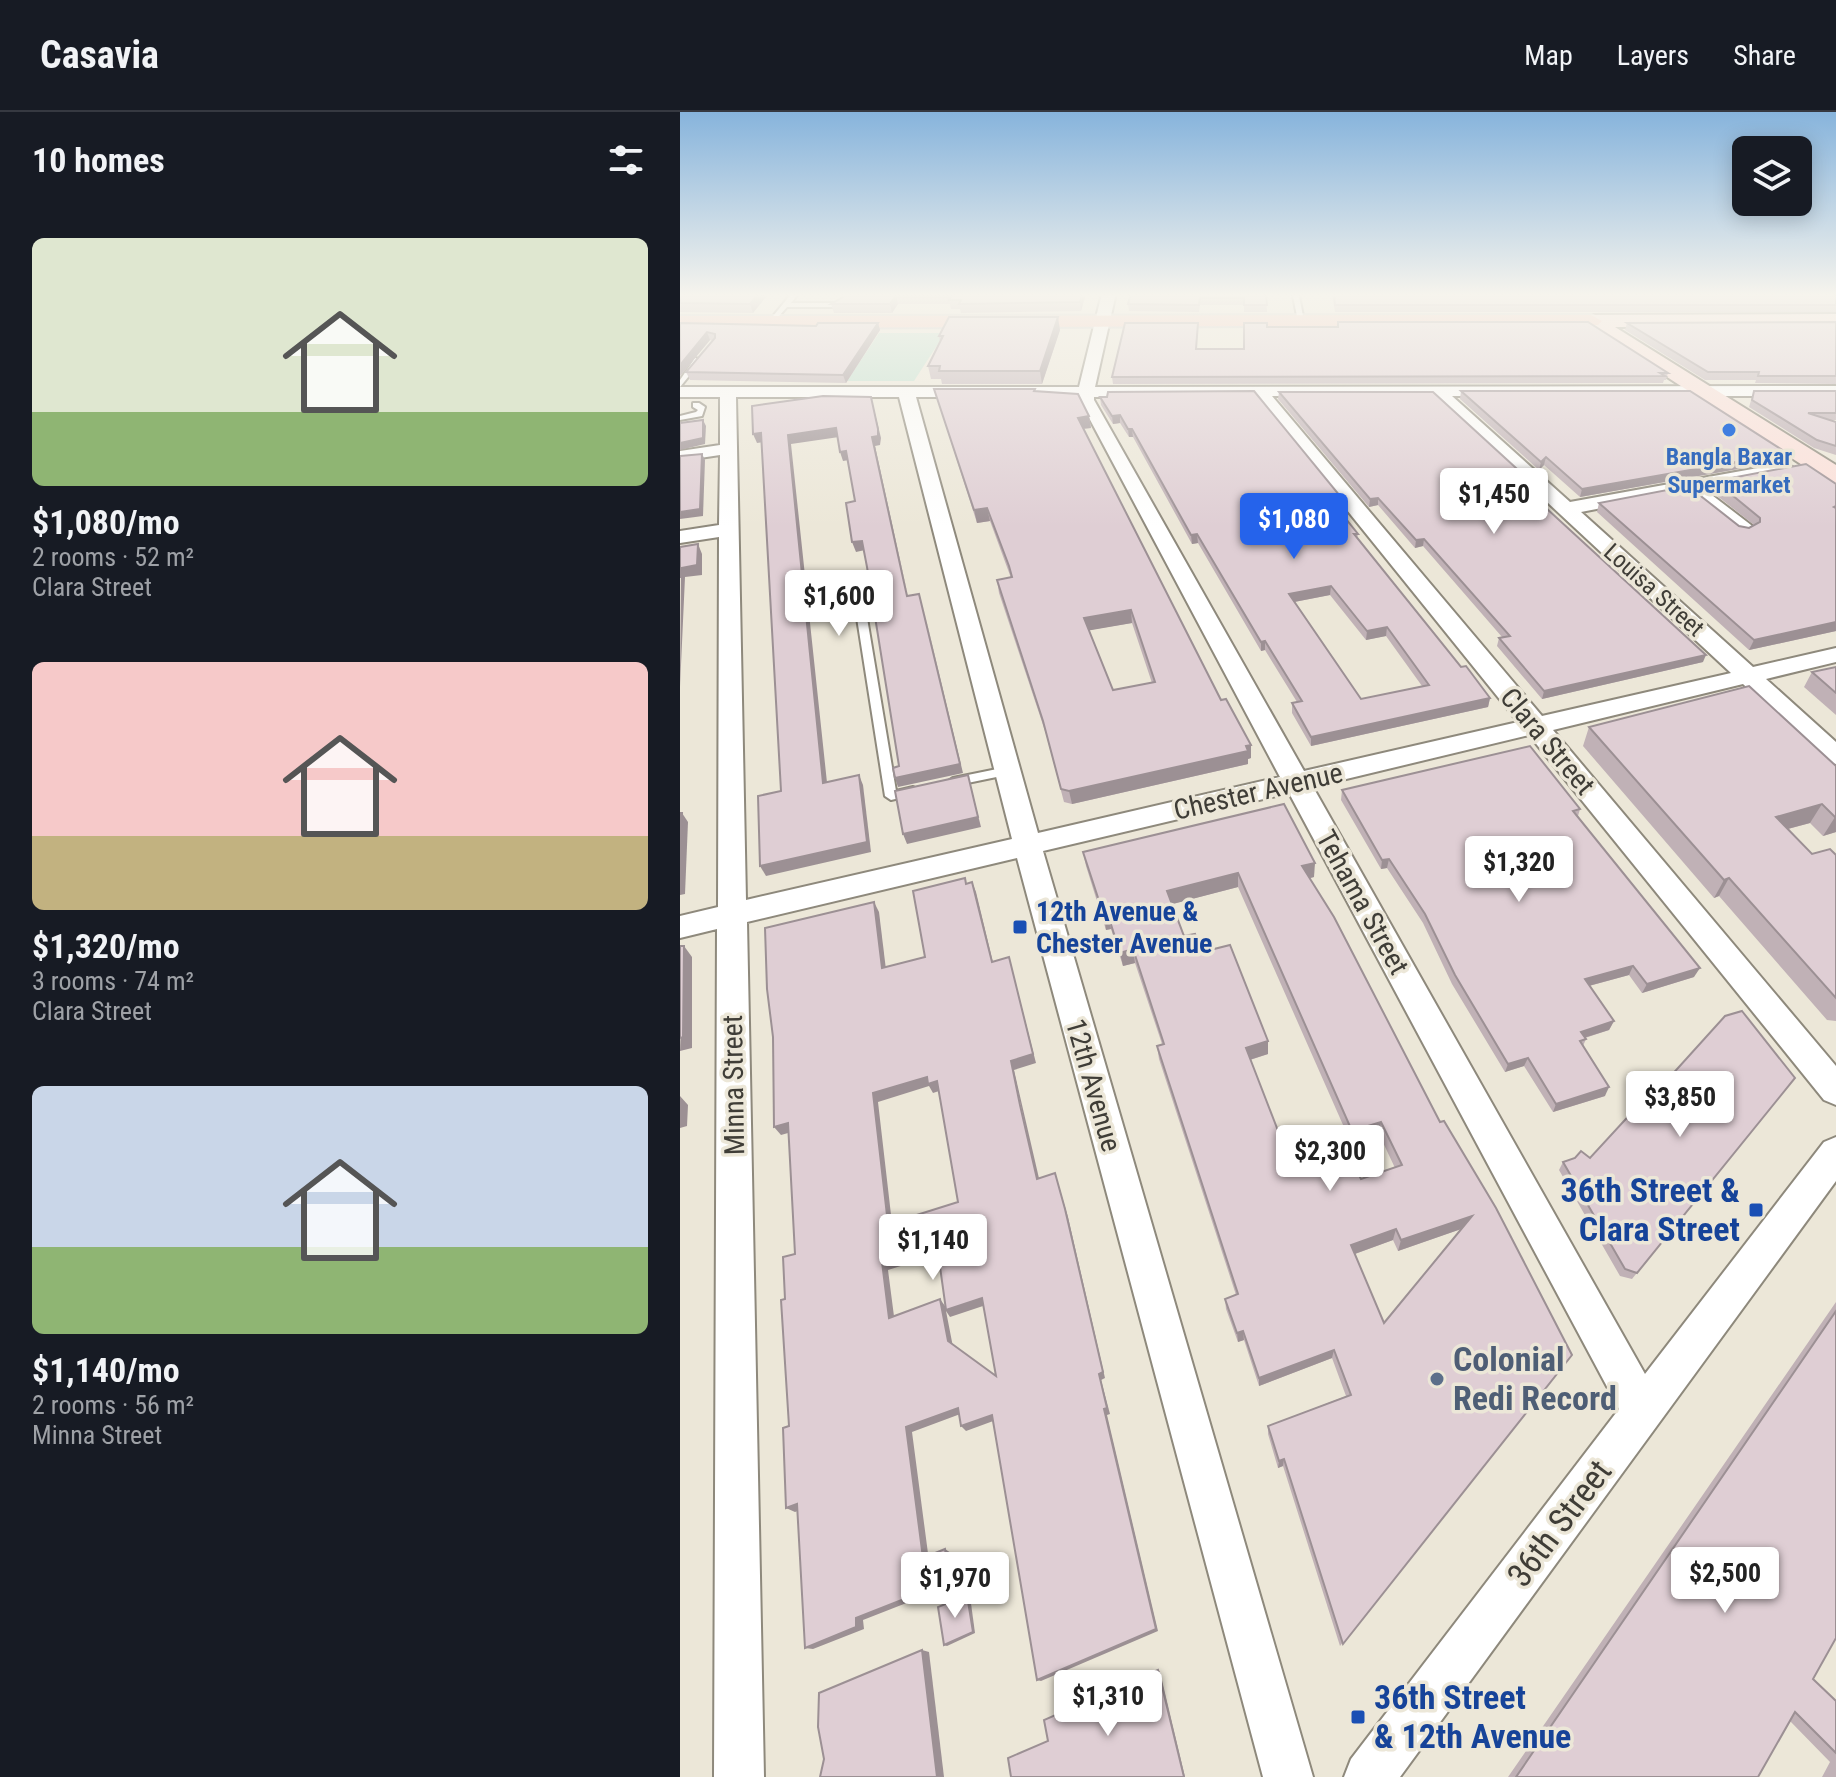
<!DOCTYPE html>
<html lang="en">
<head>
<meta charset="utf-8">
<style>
  :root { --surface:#171b24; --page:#242831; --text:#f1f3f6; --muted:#9ea1a6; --line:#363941; --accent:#2563eb }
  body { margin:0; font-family:"Roboto Condensed",sans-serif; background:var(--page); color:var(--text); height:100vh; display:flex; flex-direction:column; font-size:30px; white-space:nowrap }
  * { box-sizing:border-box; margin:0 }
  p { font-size:26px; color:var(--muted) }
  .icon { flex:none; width:44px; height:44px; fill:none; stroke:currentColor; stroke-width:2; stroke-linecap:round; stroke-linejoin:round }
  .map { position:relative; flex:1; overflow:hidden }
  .details { display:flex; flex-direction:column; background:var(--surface); width:680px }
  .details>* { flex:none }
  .fabs { position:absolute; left:1052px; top:24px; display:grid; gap:16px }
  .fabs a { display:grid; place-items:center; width:80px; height:80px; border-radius:12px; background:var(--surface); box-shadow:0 4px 20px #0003; font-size:40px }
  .price { position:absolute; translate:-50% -68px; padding:0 18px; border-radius:8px; background:#fff; color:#222; font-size:26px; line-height:52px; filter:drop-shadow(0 2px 4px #0008) }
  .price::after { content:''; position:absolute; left:50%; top:48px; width:24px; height:18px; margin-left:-12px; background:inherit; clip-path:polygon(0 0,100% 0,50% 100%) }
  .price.current { background:var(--accent); color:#fff }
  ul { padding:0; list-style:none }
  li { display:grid; align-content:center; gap:16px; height:424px; padding:0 32px }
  li span { display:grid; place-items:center; height:248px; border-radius:12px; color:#555 }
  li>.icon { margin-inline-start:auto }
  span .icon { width:144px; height:144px; fill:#fffc; stroke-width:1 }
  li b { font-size:34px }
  h2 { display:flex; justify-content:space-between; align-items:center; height:96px; padding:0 32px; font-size:34px }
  header { display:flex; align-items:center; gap:48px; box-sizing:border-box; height:112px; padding:0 40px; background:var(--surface); border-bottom:2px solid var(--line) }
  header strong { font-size:38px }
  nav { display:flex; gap:44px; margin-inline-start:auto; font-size:28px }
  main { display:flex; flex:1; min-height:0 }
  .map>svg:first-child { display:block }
  .green { fill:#bddfcd }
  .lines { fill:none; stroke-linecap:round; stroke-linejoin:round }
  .lane-casing { stroke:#8e897c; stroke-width:4 }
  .street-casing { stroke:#8e897c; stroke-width:4 }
  .secondary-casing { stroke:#8e897c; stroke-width:4 }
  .primary-casing { stroke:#c9c9c7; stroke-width:4 }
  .lane { fill:#fff; fill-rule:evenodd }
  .street { fill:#fff; fill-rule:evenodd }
  .secondary { fill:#fce0da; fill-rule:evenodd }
  .primary { fill:#f9c2b5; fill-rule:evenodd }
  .wall { fill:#c0b1b6; fill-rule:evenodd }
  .shaded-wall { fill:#9c9094 }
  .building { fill:#dfced4; stroke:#9c9094; stroke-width:2; fill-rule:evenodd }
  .shop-dot { fill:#3f7fe0; stroke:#ece7d8; stroke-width:3 }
  .transit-dot { fill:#1a4fb4; stroke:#ece7d8; stroke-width:3 }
  .service-dot { fill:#5c6f8a; stroke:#ece7d8; stroke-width:3 }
  .labels { text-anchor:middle; stroke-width:7; stroke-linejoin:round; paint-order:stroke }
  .far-shop-label { font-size:24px; font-weight:bold; fill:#366cbe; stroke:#ece7d8 }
  .far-street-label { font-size:24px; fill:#3f3d37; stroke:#ece7d8 }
  .street-label { font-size:28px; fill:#3f3d37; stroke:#ece7d8 }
  .transit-label { font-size:28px; font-weight:bold; fill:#164399; stroke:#ece7d8; text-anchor:start }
  .near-transit-label { font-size:34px; font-weight:bold; fill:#164399; stroke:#ece7d8; text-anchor:end }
  .near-service-label { font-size:34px; font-weight:bold; fill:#4e5e75; stroke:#ece7d8; text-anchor:start }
  .near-street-label { font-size:34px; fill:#3f3d37; stroke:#ece7d8 }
</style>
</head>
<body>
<header>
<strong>Casavia</strong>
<nav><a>Map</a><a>Layers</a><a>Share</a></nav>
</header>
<main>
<section class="details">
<h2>10 homes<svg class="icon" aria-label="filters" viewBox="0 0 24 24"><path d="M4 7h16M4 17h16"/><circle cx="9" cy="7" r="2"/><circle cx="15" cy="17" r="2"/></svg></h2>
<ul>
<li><span style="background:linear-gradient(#dfe7d0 70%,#8fb573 0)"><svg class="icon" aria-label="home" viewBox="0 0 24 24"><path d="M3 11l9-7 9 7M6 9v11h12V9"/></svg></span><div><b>$1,080/mo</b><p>2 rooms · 52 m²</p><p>Clara Street</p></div></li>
<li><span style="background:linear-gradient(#f6c9c9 70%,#c2b280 0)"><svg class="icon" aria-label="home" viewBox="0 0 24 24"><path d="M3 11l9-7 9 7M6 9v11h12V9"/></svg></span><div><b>$1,320/mo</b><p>3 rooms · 74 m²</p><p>Clara Street</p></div></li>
<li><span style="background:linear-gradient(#c9d6e8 65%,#8fb573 0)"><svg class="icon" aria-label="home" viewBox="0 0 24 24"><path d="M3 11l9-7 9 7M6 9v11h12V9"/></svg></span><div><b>$1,140/mo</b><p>2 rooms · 56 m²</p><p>Minna Street</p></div></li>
</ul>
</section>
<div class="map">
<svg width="1156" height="1665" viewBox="0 0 1156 1665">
  <rect width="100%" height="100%" fill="#ece7d8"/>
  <path class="green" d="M199 221H265L234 269H167Z"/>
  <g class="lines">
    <defs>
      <g id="lane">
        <path d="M112 181H119L111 191H160L163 193 160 195H107L93 211H89V209Z"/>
        <path d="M616 182 619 184 624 209 621 211 618 209 613 184Z"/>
        <path d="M15 246 22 248 0 275V268Z"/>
        <path d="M13 291H19L25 295 22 304 0 308V304L16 300 18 298 13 295Z"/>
        <path d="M182 503 187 506 216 679 233 675 239 679 237 682 211 688 205 684 177 506Z"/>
        <path d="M327 655 333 659 331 662 273 674 267 670 273 666Z"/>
      </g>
      <path id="street" d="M422 181H436L415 275 1156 274V284H772L890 390 1105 351 1114 356 1105 361 1024 377 1071 413 1074 417 1064 423 1057 421 1005 380 901 400 1073 555 1156 536V550L1086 567 1156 630V652L1147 650 1063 572 873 618 1156 954V993L1144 988 849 623 633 675 965 1262 1144 1030 1156 1025V1069L720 1665H664L671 1647 939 1297 609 681 363 739 633 1665H583L337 746 67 810 84 1665H34L37 817 0 826V804L38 795 39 425 0 431V419L39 413 40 343 0 349V339L40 333V285H0V275H399ZM575 284 838 610 624 659 414 288V285ZM592 284H753L1051 561 862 604ZM56 285H219L332 727 66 788ZM236 285H398L600 665 358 721Z"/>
      <path id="secondary" d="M1156 202V214L935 215 1156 353V372L1147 369 901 209 911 203Z"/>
      <path id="primary" d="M911 203 922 209 918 213 0 216V204Z"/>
    </defs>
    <use href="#lane" class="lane-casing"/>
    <use href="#street" class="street-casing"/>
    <use href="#secondary" class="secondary-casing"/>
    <use href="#primary" class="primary-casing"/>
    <use href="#lane" class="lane"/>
    <use href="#street" class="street"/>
    <use href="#secondary" class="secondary"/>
    <use href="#primary" class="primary"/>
  </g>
  <g class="wall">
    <path d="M2 181H89L73 201 0 200V183Z"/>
    <path d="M160 181H406L401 199 281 201 280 197H271L270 192H218L212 201H154L151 192 162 186Z"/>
    <path d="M586 181 587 200H564V193H520L519 200 449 199 448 192Z"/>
    <path d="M652 181H1156V200H655Z"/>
    <path d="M658 210 988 261 986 268H984L983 271 433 272 432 265 518 211 516 237H564L658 215Z"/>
    <path d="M1156 210V272L1075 271 1076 268H1025L945 218 947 211Z"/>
    <path d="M0 211 136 214 198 211 200 218 166 271 10 268 6 260 33 229 30 228 0 264Z"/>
    <path d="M380 218 362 272H262L261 267H251L248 254 260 230 259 224Z"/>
    <path d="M254 277H355V280L409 304 411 316 403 317 571 646 568 647V652L392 692 384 690 366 622 319 481 317 468 331 466 310 409 297 411ZM452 511 472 571 433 578 409 518Z"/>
    <path d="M781 279 1103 349 900 385 864 353 859 358 780 287Z"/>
    <path d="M1074 279H1156V308H1151L1156 310V343L1134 336 1069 295Z"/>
    <path d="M599 280 847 366 844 375 1023 550 862 587 817 534 819 526 822 525 743 434 735 436 698 393 689 395 598 287Z"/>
    <path d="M420 285 664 399 660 400 678 422 677 427 781 555 810 586 808 595 631 634 612 601V591L617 590 585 538 581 539 518 431 512 432 453 325H449L440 311 433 312 421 293ZM650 483 686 528 706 524 742 574 681 587 614 490Z"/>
    <path d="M1035 369 1156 372V519L1069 538 917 400 919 391 1069 416 1074 413 1031 379Z"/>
    <path d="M1156 555V603L1124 575 1132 560Z"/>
    <path d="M909 615 1156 654V720L1143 724 1130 711 1108 717 1132 742 1156 743V909L1147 908 1039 784 1034 786 903 634Z"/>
    <path d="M662 678 900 697 898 704 1014 865 962 881 949 863 909 874 934 909 929 918 905 926 906 927 903 934 925 984 873 1000 844 954 825 960 772 872 743 811 707 756 701 757 661 688Z"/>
    <path d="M403 740 634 765 630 766 760 1010 892 1243 660 1534 603 1354 598 1356 588 1322V1314L666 1284 652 1246 579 1274 564 1228 558 1230 546 1197 545 1187 556 1183 479 947 477 934 482 932 455 851 443 854 431 817 426 818 406 754ZM558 775 671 1031 699 1022 715 1056 681 1067 614 1060 570 948 588 942 522 840 504 824 492 792ZM781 1117 704 1211 675 1142 713 1128 718 1139Z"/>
    <path d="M1115 966 952 1167 940 1164 879 1058 883 1050 910 1046 970 987Z"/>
    <path d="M1156 1190V1526L1133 1567 1156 1589V1665H1142L1150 1650 1110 1609 1078 1665H828Z"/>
  </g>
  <g class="shaded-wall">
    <path d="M79 181H89L73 201 70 192Z"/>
    <path d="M402 181H406L401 199 400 190Z"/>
    <path d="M216 183 218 192 212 201 210 192Z"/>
    <path d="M378 205 380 218 362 272 360 259Z"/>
    <path d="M198 211 200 218 166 271 163 263Z"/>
    <path d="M27 220 30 228 0 264V253Z"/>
    <path d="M191 285 201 326 200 333 195 334 230 494 192 325Z"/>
    <path d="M440 303V311L433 312 432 304Z"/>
    <path d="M409 304 411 316 399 317 398 306Z"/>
    <path d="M23 308 26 314 25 332 0 338V331Z"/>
    <path d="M156 316 159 325 111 332 148 680 143 671 108 323Z"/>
    <path d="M448 317H452L453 325H449Z"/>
    <path d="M81 321 84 330 77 331 73 322Z"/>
    <path d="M166 339 169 348 163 349 160 340Z"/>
    <path d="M1107 341 1103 349 900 385 902 377Z"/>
    <path d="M22 342 25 348 23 404 0 407V400Z"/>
    <path d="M866 345 864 353 859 358 861 350Z"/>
    <path d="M698 386V393L689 395 690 387Z"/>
    <path d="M665 390 664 399 654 401V392Z"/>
    <path d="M307 396 310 409 297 411 294 398Z"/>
    <path d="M517 422 518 431 512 432 511 423Z"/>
    <path d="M744 427 743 434 735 436 736 428Z"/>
    <path d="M182 429 185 438 176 440 172 430Z"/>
    <path d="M18 432 22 442V463L5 465 0 575 1 456Z"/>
    <path d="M651 474 650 483 609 491V482Z"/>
    <path d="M242 491 283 661 218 675 215 666 280 652Z"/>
    <path d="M451 498 452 511 406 519 404 506Z"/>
    <path d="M1156 510V519L1069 538 1074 528Z"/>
    <path d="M707 515 706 524 686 528 687 519Z"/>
    <path d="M585 529V538L581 539V530Z"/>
    <path d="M1026 543 1023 550 862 587 864 579Z"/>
    <path d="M810 586 808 595 631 634V625Z"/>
    <path d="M571 633V646L568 647V652L392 692 389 679Z"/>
    <path d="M179 663 183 673 191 740 86 764 80 754Z"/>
    <path d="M288 663 301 715 227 732 223 722Z"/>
    <path d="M1142 692 1130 711 1085 723 1096 705Z"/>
    <path d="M2 701 8 710 5 782 0 783V743Z"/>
    <path d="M1155 705H1156V720L1143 724Z"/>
    <path d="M709 747 707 756 701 757 702 748Z"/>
    <path d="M635 751 634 765 622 768V754Z"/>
    <path d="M558 761V775L489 793 487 779Z"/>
    <path d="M1049 766 1039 784 1034 786 1044 768Z"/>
    <path d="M292 770 296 780 315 859 312 850Z"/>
    <path d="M194 790 199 800 207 866 202 856Z"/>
    <path d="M428 803 431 817 426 818 424 804Z"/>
    <path d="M4 834 12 845V936L0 939Z"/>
    <path d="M453 837 455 851 443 854 440 841Z"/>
    <path d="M329 845 356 951 334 958 361 1075 357 1067 331 949Z"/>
    <path d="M953 854 949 863 901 876 905 867Z"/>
    <path d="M1020 856 1014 865 962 881 967 872Z"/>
    <path d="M934 909 929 918 897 928 901 920Z"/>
    <path d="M588 929V942L566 949V936Z"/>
    <path d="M848 946 844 954 825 960 828 952Z"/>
    <path d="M247 965 257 969 262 978 253 981 249 974 198 990 213 1120 208 1112 193 981Z"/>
    <path d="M929 975 925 984 873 1000 876 992Z"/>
    <path d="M0 984 8 993 7 1014 0 1016V1041Z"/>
    <path d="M701 1010 699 1022 671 1031 672 1019Z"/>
    <path d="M108 1011 115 1019 101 1023 94 1015Z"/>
    <path d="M375 1061 388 1105 425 1266 421 1268 430 1302 427 1303 478 1519 361 1569 357 1568 424 1297Z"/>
    <path d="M792 1104 787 1115 718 1139 721 1128Z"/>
    <path d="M716 1117 713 1128 669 1144 671 1133Z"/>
    <path d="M257 1133 262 1141 208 1158 215 1212 209 1206 202 1150Z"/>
    <path d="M302 1186 306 1193 270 1205 266 1199 273 1235 268 1229 260 1187 265 1194Z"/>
    <path d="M563 1219 564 1228 558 1230 557 1221Z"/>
    <path d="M654 1238 652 1246 579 1274V1266Z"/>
    <path d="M278 1296 283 1301 232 1320 249 1449 243 1446 226 1315Z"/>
    <path d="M312 1303 316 1308 286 1319 281 1314Z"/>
    <path d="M604 1347 603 1354 598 1356 599 1349Z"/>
    <path d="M117 1392 125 1396 115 1400 106 1396Z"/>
    <path d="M265 1437 271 1441 275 1472 183 1508 184 1517 133 1537 125 1536 176 1506Z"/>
    <path d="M287 1483 290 1484 295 1521 267 1534 264 1533Z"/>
    <path d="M242 1538 249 1540 264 1665H257Z"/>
    <path d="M478 1558 480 1560 505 1665H504Z"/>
  </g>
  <g class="building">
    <path d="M2 181H79L70 192 0 191V183Z"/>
    <path d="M161 181H402L400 190 279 192 281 188H269L272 183H216L210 192H151L163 185Z"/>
    <path d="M451 181H586L587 193H564V186H520L519 193 448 192Z"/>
    <path d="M654 181H1156V193H655Z"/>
    <path d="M269 205H378L360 259H259L260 254H248L263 224H259Z"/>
    <path d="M658 210H908L988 261H980L985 264 432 265 445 211H518L516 237H564V211H587V215H658Z"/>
    <path d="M1156 210V264H1078L1079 260H1028L947 211Z"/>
    <path d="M0 211 136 214 138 211H198L163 263 6 260 35 226V222L27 220 0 253Z"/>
    <path d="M254 277H355L354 279 398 282 409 304 398 306 541 588 546 587 571 633 566 634 568 639 389 679 381 677 363 609 317 468 332 465 329 454 307 396 294 398ZM451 498 475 570 433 578 404 506Z"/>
    <path d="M574 279 665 390 654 392 678 422H674L781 555 786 554 810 586 631 625 612 591 622 589 585 529 581 530 517 422 511 423 452 317H448L440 303 432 304 420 285H427L428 280ZM651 474 687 519 707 515 749 573 681 587 609 482Z"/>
    <path d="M781 279H1010L1107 341 902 377 866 345 861 350Z"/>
    <path d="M1074 279H1156V301H1128L1156 310V334L1137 328 1072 288Z"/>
    <path d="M599 280H753L847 366 841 373 1026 543 864 579 819 526 830 524 744 427 736 428 698 386 690 387Z"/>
    <path d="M143 284 191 285 198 317V324L192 325 227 484 239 482 280 652 215 666 213 656 219 654 187 455 182 429 172 430 166 391 175 389 166 339 160 340 156 316 108 323 143 671 179 663 187 730 80 754 78 684 101 679 81 321 73 322 72 294Z"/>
    <path d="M23 308V326L0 331V311Z"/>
    <path d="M22 342 20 397 0 400V344Z"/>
    <path d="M1126 352 1156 372V394L1154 395 1156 396V510L1074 528 919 391 1008 374 1059 414 1069 416 1080 410V406L1035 369Z"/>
    <path d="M18 432 17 453 1 456 0 466V435Z"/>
    <path d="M1156 555V581L1132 560Z"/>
    <path d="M1069 574 1156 654V705H1155L1142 692 1096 705 1132 742 1150 737 1156 743V886L1049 766 1044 768 909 615Z"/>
    <path d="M850 634 900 697 893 699 1020 856 967 872 953 854 905 867 934 909 901 920 906 927 900 929 929 975 876 992 848 946 828 952 775 863 745 802 709 747 702 748 662 678Z"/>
    <path d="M288 663 298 705 223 722 215 679Z"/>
    <path d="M604 692 635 751 622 754 654 805 760 1010 764 1009 816 1096 892 1243 663 1532 604 1347 599 1349 588 1314 671 1283 654 1238 579 1266 563 1219 557 1221 545 1187 558 1182 477 934 484 932 453 837 440 841 428 803 424 804 403 740ZM558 761 672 1019 701 1010 722 1053 681 1067 668 1041 614 1060 566 936 588 929 550 833 522 840 515 822 504 824 487 779ZM792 1104 704 1211 671 1133 716 1117 721 1128Z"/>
    <path d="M0 701H2L0 743Z"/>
    <path d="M285 766 286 772 292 770 312 850 329 845 353 942 331 949 340 993 357 1067 375 1061 385 1097 423 1260 419 1262 427 1296 424 1297 476 1517 357 1568 312 1303 281 1314 278 1296 226 1315 243 1446 265 1437 270 1469 176 1506V1515L125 1536 117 1392 106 1396 103 1316 109 1314 101 1188 105 1187 103 1145 115 1142 108 1011 94 1015 93 925 87 877 85 816 194 790 202 856 245 845 233 779ZM247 965 248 972 257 969 278 1090 208 1112 193 981ZM257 1133 266 1198 302 1186 316 1264 268 1229 260 1187 209 1206 202 1150Z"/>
    <path d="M0 834H4L3 925 0 926Z"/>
    <path d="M1062 899 1115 966 957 1161 945 1157 883 1050 895 1046 901 1039 910 1046 967 984 970 987 1045 904Z"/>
    <path d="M1156 1199V1526L1133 1567 1156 1589V1641L1115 1600 1078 1665H836Z"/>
    <path d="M287 1483 293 1520 264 1533 258 1495Z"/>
    <path d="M242 1538 257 1665H140L144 1647 138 1615 139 1581Z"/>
    <path d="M478 1558 504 1665H331L328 1646 368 1629 364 1608Z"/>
  </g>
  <linearGradient id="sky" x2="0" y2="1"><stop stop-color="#87b4dc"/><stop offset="0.44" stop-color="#f6f4ed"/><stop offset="1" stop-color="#f6f4ed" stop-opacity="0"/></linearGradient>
  <rect width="1156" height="415" fill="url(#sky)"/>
  <circle class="shop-dot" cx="1049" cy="318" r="8"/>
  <g class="transit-dot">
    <rect x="332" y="807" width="16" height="16" rx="4"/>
    <rect x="1068" y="1090" width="16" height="16" rx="4"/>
    <rect x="670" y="1597" width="16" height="16" rx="4"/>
  </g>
  <circle class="service-dot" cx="757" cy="1267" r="8"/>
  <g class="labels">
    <g class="far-shop-label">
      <text x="1049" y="353">Bangla Baxar<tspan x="1049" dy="28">Supermarket</tspan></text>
    </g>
    <g class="far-street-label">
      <text transform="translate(974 478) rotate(42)" y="8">Louisa Street</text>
    </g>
    <g class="street-label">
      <text transform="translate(868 629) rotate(50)" y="10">Clara Street</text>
      <text transform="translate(578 679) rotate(-13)" y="10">Chester Avenue</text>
      <text transform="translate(683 790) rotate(61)" y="10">Tehama Street</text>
      <text transform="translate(53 973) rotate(-91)" y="10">Minna Street</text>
      <text transform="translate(414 973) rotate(74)" y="10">12th Avenue</text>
    </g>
    <g class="transit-label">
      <text x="356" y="809">12th Avenue &amp;<tspan x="356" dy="32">Chester Avenue</tspan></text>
    </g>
    <g class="near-transit-label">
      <text x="1060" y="1090">36th Street &amp;<tspan x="1060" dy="39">Clara Street</tspan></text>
      <text x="694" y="1597" text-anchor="start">36th Street<tspan x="694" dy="39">&amp; 12th Avenue</tspan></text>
    </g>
    <g class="near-service-label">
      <text x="773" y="1259">Colonial<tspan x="773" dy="39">Redi Record</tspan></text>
    </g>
    <g class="near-street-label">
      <text transform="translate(879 1411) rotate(-53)" y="12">36th Street</text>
    </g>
  </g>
</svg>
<div class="fabs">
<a><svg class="icon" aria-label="layers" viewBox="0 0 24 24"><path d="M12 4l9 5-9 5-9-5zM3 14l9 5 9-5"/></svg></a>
</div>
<b class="price" style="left:814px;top:424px">$1,450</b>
<b class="price current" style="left:614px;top:449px">$1,080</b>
<b class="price" style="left:159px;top:526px">$1,600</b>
<b class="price" style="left:839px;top:792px">$1,320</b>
<b class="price" style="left:1000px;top:1027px">$3,850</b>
<b class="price" style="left:650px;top:1081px">$2,300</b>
<b class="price" style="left:253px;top:1170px">$1,140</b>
<b class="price" style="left:1045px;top:1503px">$2,500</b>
<b class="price" style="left:275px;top:1508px">$1,970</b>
<b class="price" style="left:428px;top:1626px">$1,310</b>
</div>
</main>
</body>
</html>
